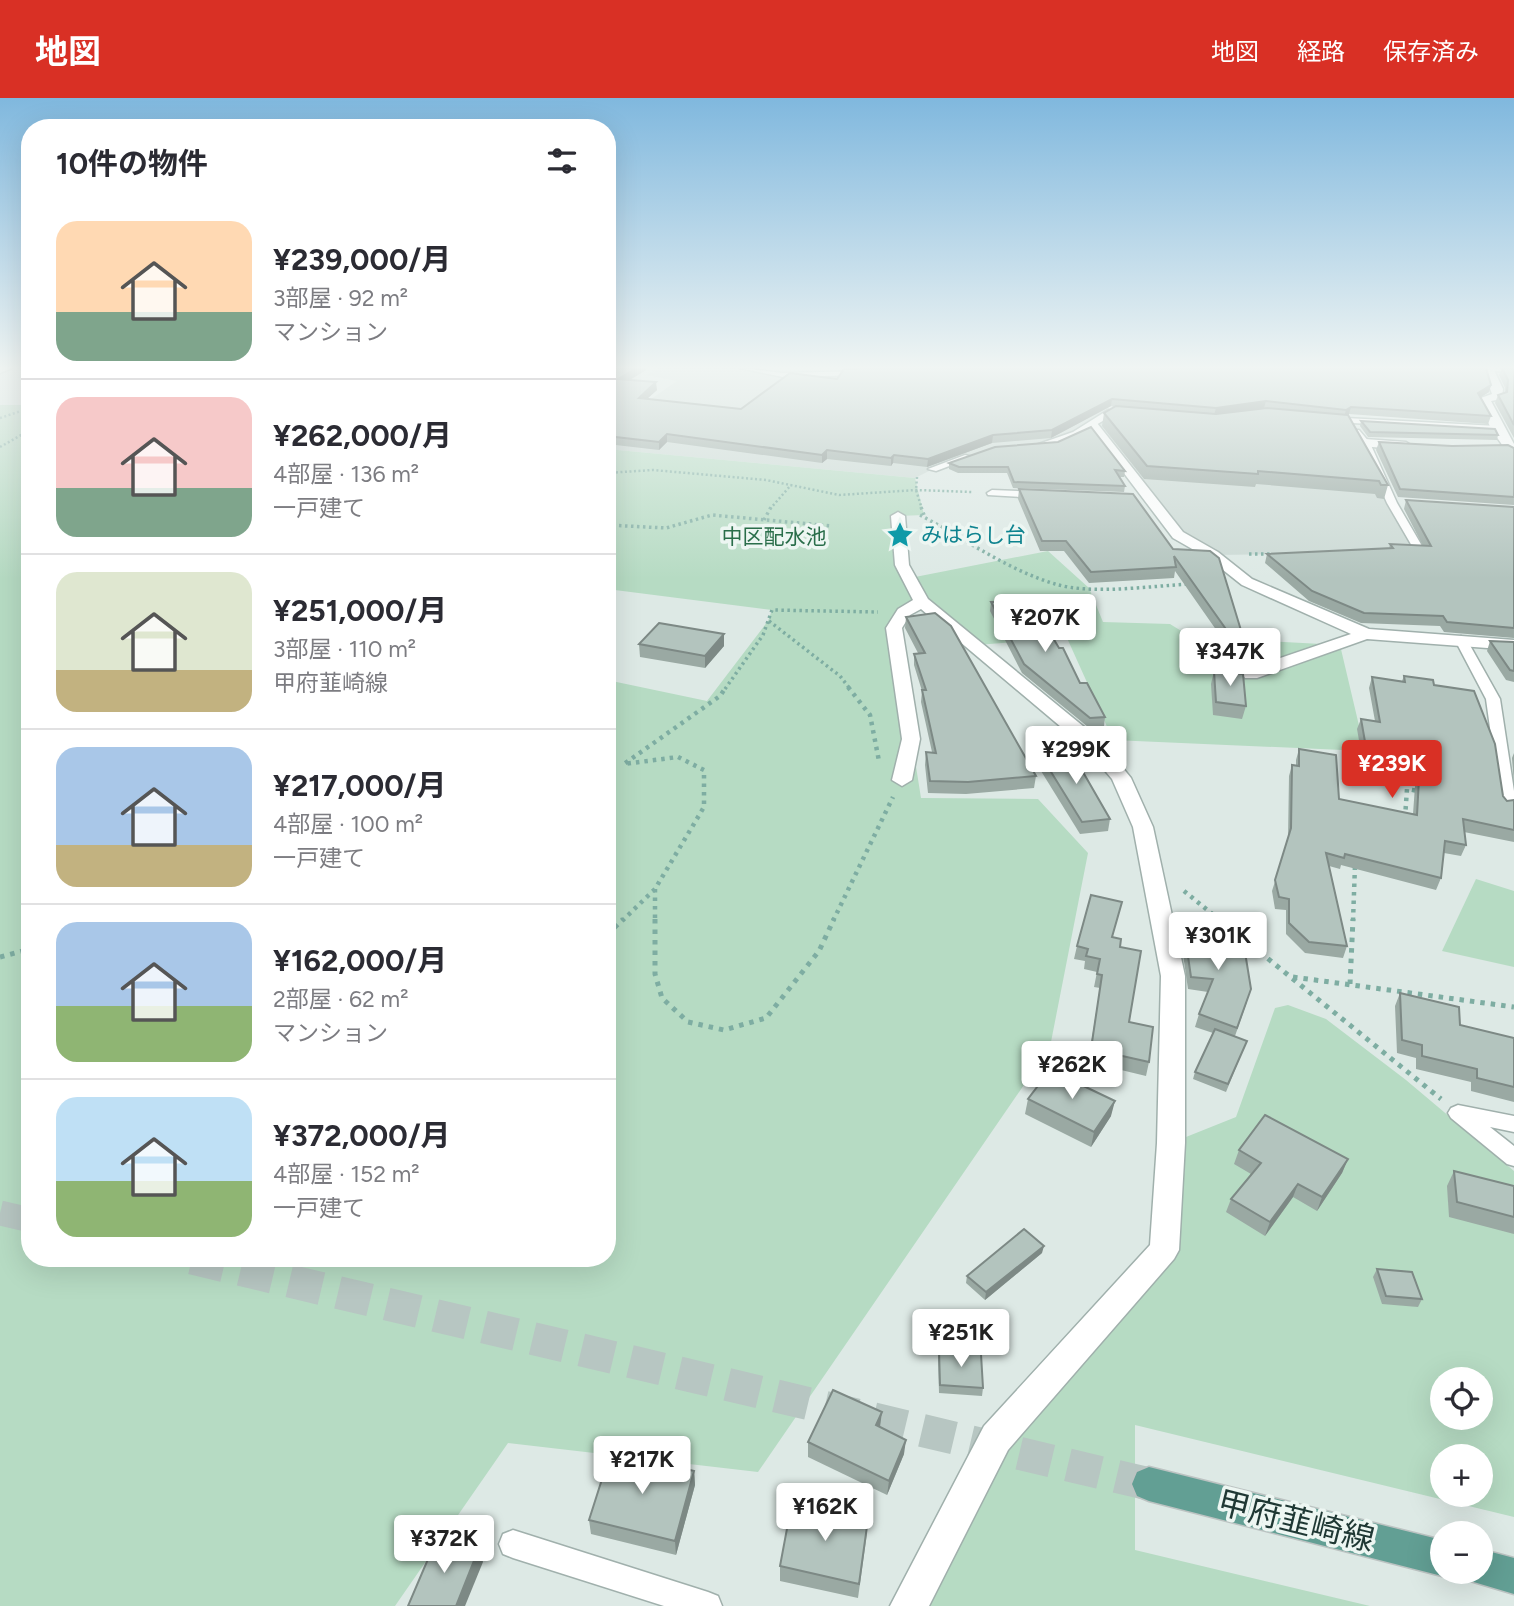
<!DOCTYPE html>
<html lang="ja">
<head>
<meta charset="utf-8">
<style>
  :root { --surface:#fff; --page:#f7f7f7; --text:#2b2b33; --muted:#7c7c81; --line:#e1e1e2; --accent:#d93025 }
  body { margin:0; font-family:Figtree,"Noto Sans JP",sans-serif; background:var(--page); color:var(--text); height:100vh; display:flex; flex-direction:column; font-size:26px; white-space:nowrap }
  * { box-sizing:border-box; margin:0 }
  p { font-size:23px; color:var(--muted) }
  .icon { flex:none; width:38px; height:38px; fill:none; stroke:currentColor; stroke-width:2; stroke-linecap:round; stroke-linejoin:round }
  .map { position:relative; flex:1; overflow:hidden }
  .details { position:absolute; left:21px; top:21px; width:595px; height:1148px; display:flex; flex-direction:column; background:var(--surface); border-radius:28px; box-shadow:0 7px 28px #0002 }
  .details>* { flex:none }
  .buttons { position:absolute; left:1430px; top:1269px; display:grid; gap:14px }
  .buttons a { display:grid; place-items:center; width:63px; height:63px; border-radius:50%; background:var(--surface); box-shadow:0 7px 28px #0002; font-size:35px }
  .price { position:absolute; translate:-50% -60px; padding:0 16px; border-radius:7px; background:#fff; color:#222; font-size:23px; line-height:46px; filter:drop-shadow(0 2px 4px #0008) }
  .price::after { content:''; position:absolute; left:50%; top:42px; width:21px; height:16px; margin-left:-10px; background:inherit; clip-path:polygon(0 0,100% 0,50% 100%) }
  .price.selected { background:var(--accent); color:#fff }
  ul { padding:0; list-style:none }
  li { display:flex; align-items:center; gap:21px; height:175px; padding:0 35px }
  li+li { border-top:2px solid var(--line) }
  li span { display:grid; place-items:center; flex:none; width:196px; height:140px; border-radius:21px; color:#555 }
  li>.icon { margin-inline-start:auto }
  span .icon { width:84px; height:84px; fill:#fffc; stroke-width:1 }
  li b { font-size:30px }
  h2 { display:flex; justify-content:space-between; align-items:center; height:84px; padding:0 35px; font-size:30px }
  header { display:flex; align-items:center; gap:42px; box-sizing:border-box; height:98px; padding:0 35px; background:var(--accent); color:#fff }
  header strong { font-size:33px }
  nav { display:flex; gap:38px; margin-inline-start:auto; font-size:24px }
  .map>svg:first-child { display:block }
  .built { fill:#cbd9d4 }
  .green { fill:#b6dbc3; fill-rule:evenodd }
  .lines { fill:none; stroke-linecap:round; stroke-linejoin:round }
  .primary-tunnel-far1 { stroke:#b7c6c2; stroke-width:25; stroke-dasharray:25 13; stroke-linecap:butt }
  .primary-tunnel { stroke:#b7c6c2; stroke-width:33; stroke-dasharray:33 17; stroke-linecap:butt }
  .lane-casing { stroke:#a0b0ac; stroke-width:3 }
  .street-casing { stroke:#a0b0ac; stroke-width:3 }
  .primary-casing { stroke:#bcc3c2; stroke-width:3 }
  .path-far3 { stroke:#7eada2; stroke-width:2.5; stroke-dasharray:2 2.5; stroke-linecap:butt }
  .path-far2 { stroke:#7eada2; stroke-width:3.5; stroke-dasharray:2.5 3.5; stroke-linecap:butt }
  .path-far1 { stroke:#7eada2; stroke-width:4.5; stroke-dasharray:3.5 5; stroke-linecap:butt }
  .path { stroke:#7eada2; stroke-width:5; stroke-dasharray:4.5 6; stroke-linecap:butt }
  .lane { fill:#fff; fill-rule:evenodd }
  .street { fill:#fff; fill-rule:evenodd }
  .primary { fill:#629f94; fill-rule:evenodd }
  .wall { fill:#9aa9a3 }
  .shaded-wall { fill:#7d8985 }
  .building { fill:#b3c4be; stroke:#7d8985; stroke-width:2 }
  .labels { text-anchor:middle; stroke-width:7; stroke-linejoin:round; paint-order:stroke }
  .far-culture-label { font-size:21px; fill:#0d838f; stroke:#edf6f2; text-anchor:start }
  .far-park-label { font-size:21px; fill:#2a6e4a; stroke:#edf6f2 }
  .near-street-label { font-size:32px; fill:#1f3834; stroke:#edf6f2 }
</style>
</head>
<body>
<header>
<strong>地図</strong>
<nav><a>地図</a><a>経路</a><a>保存済み</a></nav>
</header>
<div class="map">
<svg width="1514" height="1508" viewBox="0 0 1514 1508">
  <rect width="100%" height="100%" fill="#dde9e5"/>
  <path class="built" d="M659 270H743L783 277 918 270 1100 298 1111 314 1349 325 1417 448 1350 455 1213 457 1193 448 1093 327 1054 346 933 371 915 380 607 351V305L618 297 651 301 677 283 646 277Z"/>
  <g class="green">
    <path d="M0 307H30V1160H607V582L707 603 768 523 772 512 607 491V351L915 380 924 417 898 418 910 480 1048 453 1089 490 1103 524 1170 526 1191 539 1340 547 1365 653 1113 642 1067 540 977 547 923 504 894 530 921 700 1038 701 1088 755 1050 949 758 1374 508 1345 395 1508H0Z"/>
    <path d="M1476 781 1514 793V869L1442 853Z"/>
    <path d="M1288 907 1326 921 1406 982 1514 1073V1419L1135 1327V1452L1370 1508H909L996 1340 1164 1152 1171 1045 1236 1019 1275 910ZM1442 1281H1480V1320H1442ZM1442 1358H1480V1396H1442Z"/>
  </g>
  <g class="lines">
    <path class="primary-tunnel-far1" d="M0 1115 30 1122"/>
    <g class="primary-tunnel">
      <path d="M25 1121 30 1122"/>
      <path d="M192 1160 1149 1386"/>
    </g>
    <defs>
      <g id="lane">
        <path d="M739 270 783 275 863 273 867 275 863 277 783 279Z"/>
        <path d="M1488 270 1514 271V275L1485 272Z"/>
        <path d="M1108 312 1126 315 1122 318 1113 317 1070 342 1038 351 1033 348 1073 334Z"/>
        <path d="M1346 320 1497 328 1501 331 1497 334 1353 325 1349 328 1345 325Z"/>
        <path d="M1353 332H1359L1370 345 1397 405 1422 448 1421 450 1412 448 1387 405 1361 346 1352 334Z"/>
        <path d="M965 357 973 359 936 373 928 371Z"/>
        <path d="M992 392 1039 394 1044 397 1039 400 988 397 987 395Z"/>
        <path d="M1461 538 1467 542 1500 601 1514 693V712H1504L1501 709 1486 601 1455 542Z"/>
        <path d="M1458 1007 1514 1018V1034L1490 1029 1514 1048V1068L1507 1066 1451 1020 1448 1015 1451 1010Z"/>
        <path d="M513 1432 708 1494 718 1498 722 1508H664L513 1460 503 1456 499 1446 503 1436Z"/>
      </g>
      <g id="street">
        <path d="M0 270H12L0 275Z"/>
        <path d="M1483 270H1493L1503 291 1502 301 1491 303 1514 346V359L1510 358 1491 331 1478 301 1492 296Z"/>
        <path d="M1089 325H1097L1183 434 1218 454 1252 481 1369 531 1514 542V552L1367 541 1257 580H1245L1242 576 1245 572 1351 536 1242 487 1208 460 1173 440 1089 329Z"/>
        <path d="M1365 341 1406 344 1412 348 1406 352 1361 348 1359 345Z"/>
        <path d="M898 414 905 418 909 467 928 501 1100 642 1131 680 1153 729 1185 878V1045L1179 1152 1174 1161 1008 1352 929 1508H890L984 1328 1150 1147 1157 1045 1161 878 1133 729 1112 681 1086 650 921 511 910 517 902 530 920 641 912 682 902 688 892 682 902 641 886 530 898 511 913 502 895 467 891 418Z"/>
      </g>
      <g id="primary">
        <path d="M1149 1369 1442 1442V1474H1453L1442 1478 1149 1403 1137 1398 1132 1386 1137 1374Z"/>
        <path d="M1480 1451 1514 1460V1496L1467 1482 1464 1474H1480Z"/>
      </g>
    </defs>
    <use href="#lane" class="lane-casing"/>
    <use href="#street" class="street-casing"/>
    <use href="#primary" class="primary-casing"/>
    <g class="path-far3">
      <path d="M0 320 30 310"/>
      <path d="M0 349 30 332"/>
      <path d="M607 375 653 372 766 382 839 397 916 392 972 394"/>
      <path d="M917 379 916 392 922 411"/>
      <path d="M770 411 791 387"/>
    </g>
    <g class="path-far2">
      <path d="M921 409 924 417"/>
      <path d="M920 417C963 440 1008 472 1055 486 1092 497 1150 488 1190 486"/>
      <path d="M764 422 771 409"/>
      <path d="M607 427 666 430 712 417 832 428"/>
      <path d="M1249 456H1272"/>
      <path d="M769 523 840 578 850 591"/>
      <path d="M1212 540 1228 541"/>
      <path d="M1240 541 1274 543"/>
      <path d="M725 591 763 537 772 512 878 514"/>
    </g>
    <g class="path-far1">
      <path d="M848 589 870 617 879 663"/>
      <path d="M1405 720 1407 691 1418 693"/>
      <path d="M655 791V823"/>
      <path d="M1184 793 1221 823"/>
      <path d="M622 823 655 791 704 709V672L678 659 624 666 720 598 726 589"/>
      <path d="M833 823 893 699"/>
      <path d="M1353 823 1355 767"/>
    </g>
    <g class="path">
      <path d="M655 821V876L662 900 688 924 724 932 766 920 819 853 834 821"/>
      <path d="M1219 821 1441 1001"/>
      <path d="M607 837 623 821"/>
      <path d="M0 859 30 851"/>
      <path d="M1293 879 1514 909"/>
      <path d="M1350 886 1353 821"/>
    </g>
    <use href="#lane" class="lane"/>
    <use href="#street" class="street"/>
    <use href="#primary" class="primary"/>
  </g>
  <g class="wall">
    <path d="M607 270 646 272 630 282 657 292 647 301 741 311 837 281 1491 287 1489 294 1481 299 1491 318 1488 326 1349 316 1348 317 1388 387 1384 401 1377 400 1375 396 1256 386 1255 389 1144 381 1102 328 1104 315 1114 309 1111 308 1051 340 992 345 927 369 893 365 891 368 827 361 822 365 667 344 659 352 607 346Z"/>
    <path d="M1502 270H1514V340L1495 305 1498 297 1505 295V290L1499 277Z"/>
    <path d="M1361 323 1498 337 1497 342 1368 339 1360 328Z"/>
    <path d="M1379 344 1452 348 1514 350V407L1398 399 1376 352Z"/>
    <path d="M949 365 1125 373 1124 379H1119L1125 388 1124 394 1013 390 1007 375H958L949 371Z"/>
    <path d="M1019 391 1133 396 1247 552 1244 564 1240 566 1175 473 1174 480 1089 485 1064 453H1040L1018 401Z"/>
    <path d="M1406 402 1514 409V540L1444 534 1440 528 1361 525 1309 503 1265 465 1267 456 1389 451 1390 446 1423 448 1404 411Z"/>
    <path d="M991 504 1059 550 1080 585 1105 619 1104 628 1088 629 1022 575 990 513Z"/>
    <path d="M906 519 1036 678 1034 690 966 696 928 695 925 667 926 654H932L921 604 922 593 914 567V556L918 555 905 530Z"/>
    <path d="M1490 543 1514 544V584L1506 582 1487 553Z"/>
    <path d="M639 546 724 548 705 570 640 559Z"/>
    <path d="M1214 573 1246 608 1242 621 1213 617 1211 586Z"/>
    <path d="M1404 578 1434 587 1503 698 1507 703 1514 702V744L1464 734 1466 747 1461 758 1444 755 1441 780 1436 792 1341 767 1340 771 1329 768 1347 848 1343 860 1305 855 1286 836V812L1275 811 1272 793 1288 742 1289 678 1292 667 1296 668V662L1299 651 1339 701 1413 716 1416 674 1363 665 1357 631 1361 621 1375 623 1369 590 1372 579 1402 583Z"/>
    <path d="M1514 655V685L1512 660Z"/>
    <path d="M1043 661 1110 721 1108 733 1080 736 1041 673Z"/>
    <path d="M1182 817 1211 844 1247 904 1235 938 1244 950 1226 994 1193 981 1195 974 1213 935 1195 929 1199 916 1208 894 1188 891 1179 829Z"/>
    <path d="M1113 839 1120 849 1129 924 1149 964 1146 978 1088 964 1100 890 1094 889 1097 874 1084 871 1085 863 1074 861 1077 848Z"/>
    <path d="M1400 895 1460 927 1514 940V1004L1471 993V984L1416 971V960L1397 955 1395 908Z"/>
    <path d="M1028 1001 1111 1018 1091 1049 1025 1016Z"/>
    <path d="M1239 1052 1348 1061 1342 1075 1317 1113 1293 1099 1265 1138 1226 1114 1231 1101 1251 1076 1234 1066Z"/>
    <path d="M1454 1073 1514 1088V1136L1449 1119 1447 1088Z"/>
    <path d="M1042 1155 985 1202 966 1185 967 1178Z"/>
    <path d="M1377 1171 1422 1201 1418 1209 1382 1206 1373 1179Z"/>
    <path d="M939 1252 983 1290 982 1298 939 1295 938 1260Z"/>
    <path d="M808 1344 904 1356 887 1397 808 1359Z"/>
    <path d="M694 1373 695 1387 676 1457 591 1436 589 1422Z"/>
    <path d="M867 1435 858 1500 780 1483V1468Z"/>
  </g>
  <g class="shaded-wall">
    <path d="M637 270H646V272L619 288 618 281Z"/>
    <path d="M656 284 657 292 640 307 639 300Z"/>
    <path d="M1491 287 1489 294 1476 302 1478 295Z"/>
    <path d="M1112 301 1111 308 1051 340 1052 332Z"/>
    <path d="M1266 303 1264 310 1214 317 1216 310Z"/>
    <path d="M1351 309 1349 316 1344 319 1346 312Z"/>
    <path d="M667 336V344L659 352V344Z"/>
    <path d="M993 337 992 345 927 369 928 361Z"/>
    <path d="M827 352V361L822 365V357Z"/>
    <path d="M894 357 893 365 891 368V360Z"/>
    <path d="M724 536V548L705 570V558Z"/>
    <path d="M1247 552 1244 564 1240 566 1243 555Z"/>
    <path d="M1115 1003 1111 1018 1091 1049 1094 1034Z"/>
    <path d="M1348 1061 1342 1075 1317 1113 1322 1099Z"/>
    <path d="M1298 1086 1293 1099 1265 1138 1270 1124Z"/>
    <path d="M1044 1148 1042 1155 985 1202 986 1194Z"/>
    <path d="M882 1314 880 1329 874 1342 876 1327Z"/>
    <path d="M906 1342 904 1356 887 1397 889 1383Z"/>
    <path d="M694 1373 695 1387 676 1457 675 1443Z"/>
    <path d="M479 1450 483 1464 465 1508H456Z"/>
  </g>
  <g class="building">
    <path d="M607 270H637L618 281 656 284 639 300 741 311 790 275 837 281 844 271 861 270H1486L1491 287 1478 295 1491 318 1351 309 1346 312 1266 303 1216 310 1112 301 1052 332 993 337 928 361 894 357 891 360 827 352 822 357 667 336 659 344 607 338Z"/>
    <path d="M1502 270H1514V327L1498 297 1507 294 1508 282Z"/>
    <path d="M1116 308 1216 316 1267 310 1348 317 1388 387H1381L1379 383 1258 373V376L1147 368 1104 315Z"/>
    <path d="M1361 323 1495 331 1498 337 1370 334Z"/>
    <path d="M1091 329 1125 373 1115 372 1125 388 1014 384 1008 369H959L949 365 995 349 1058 344Z"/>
    <path d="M1379 344 1452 348 1508 347 1514 350V399L1400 391Z"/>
    <path d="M1019 391 1133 396 1173 451 1210 453 1219 460 1247 552 1243 555 1174 458 1176 469 1091 474 1066 443H1042Z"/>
    <path d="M1406 402 1514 409V530L1447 524 1443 518 1364 515 1312 493 1267 456 1393 450 1390 446 1431 448Z"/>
    <path d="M1031 503 1059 550H1063L1080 585H1087L1105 619 1090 620 1024 566 991 504Z"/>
    <path d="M935 515 951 528 1036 678 968 684 930 683 926 654 936 655 922 592H926L914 556 925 555 906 519Z"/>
    <path d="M659 525 724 536 705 558 639 546Z"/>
    <path d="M1490 543 1514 544V573L1510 572Z"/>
    <path d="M1214 573 1243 576 1246 608 1216 604Z"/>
    <path d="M1404 578 1433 582 1434 587 1474 593 1495 646 1503 698 1507 703 1514 702V732L1463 721 1466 747 1445 743 1441 780 1345 756 1344 760 1326 755 1347 848 1309 844 1289 825V801L1279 799 1275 782 1291 730 1292 667 1299 668V651L1336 657 1339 701 1417 717 1420 663 1367 655 1361 621 1380 624 1372 579 1405 584Z"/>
    <path d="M1068 648 1110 721 1082 724 1043 661Z"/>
    <path d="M1091 797 1122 804 1112 839 1121 841 1120 849 1141 853 1129 924 1153 929 1149 964 1091 951 1102 877 1097 876 1100 861 1086 858 1088 851 1077 848Z"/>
    <path d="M1182 817 1208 819 1211 844 1244 848 1251 891 1237 930 1199 916 1213 881 1191 879Z"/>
    <path d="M1400 895 1459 909 1460 927 1514 940V989L1477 980V971L1422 958V947L1402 942Z"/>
    <path d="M1215 931 1247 943 1228 986 1195 974Z"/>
    <path d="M1050 972 1115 1003 1094 1034 1028 1001Z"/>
    <path d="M1265 1017 1348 1061 1322 1099 1298 1086 1270 1124 1231 1101 1261 1065 1239 1052Z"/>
    <path d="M1454 1073 1514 1088V1119L1457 1104Z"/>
    <path d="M1024 1131 1044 1148 986 1194 967 1178Z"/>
    <path d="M1377 1171 1412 1174 1422 1201 1386 1198Z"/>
    <path d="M939 1252 981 1256 983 1290 940 1287Z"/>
    <path d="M833 1292 882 1314 876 1327 906 1342 889 1383 808 1344Z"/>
    <path d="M611 1353 694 1373 675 1443 589 1422Z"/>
    <path d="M792 1404 868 1421 859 1486 780 1468Z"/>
    <path d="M437 1440 479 1450 456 1508H408Z"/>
  </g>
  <linearGradient id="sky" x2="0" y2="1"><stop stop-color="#80b8de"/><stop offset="0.56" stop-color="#f0f5f3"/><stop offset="1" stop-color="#f0f5f3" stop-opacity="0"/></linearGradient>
  <rect width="1514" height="481" fill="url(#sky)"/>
  <defs>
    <symbol id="sight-bare" viewBox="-9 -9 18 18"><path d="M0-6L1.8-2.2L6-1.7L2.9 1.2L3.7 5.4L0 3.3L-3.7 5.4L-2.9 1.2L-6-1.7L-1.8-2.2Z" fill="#0f9aa8" stroke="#edf6f2" stroke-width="2.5" paint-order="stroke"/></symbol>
  </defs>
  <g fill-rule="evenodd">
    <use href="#sight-bare" x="881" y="418" width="38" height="38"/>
  </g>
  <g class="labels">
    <g class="far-culture-label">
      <text x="921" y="444">みはらし台</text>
    </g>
    <g class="far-park-label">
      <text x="774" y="446">中区配水池</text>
    </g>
    <g class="near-street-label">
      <text transform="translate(1296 1423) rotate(14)" y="11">甲府韮崎線</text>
    </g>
  </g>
</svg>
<div class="buttons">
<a><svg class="icon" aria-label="locate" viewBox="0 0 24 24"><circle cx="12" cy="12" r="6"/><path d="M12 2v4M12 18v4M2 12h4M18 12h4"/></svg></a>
<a>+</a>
<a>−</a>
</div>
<b class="price" style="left:1045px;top:556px">¥207K</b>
<b class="price" style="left:1230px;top:590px">¥347K</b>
<b class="price" style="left:1076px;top:688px">¥299K</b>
<b class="price selected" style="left:1392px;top:702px">¥239K</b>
<b class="price" style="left:1218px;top:874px">¥301K</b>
<b class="price" style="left:1072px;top:1003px">¥262K</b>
<b class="price" style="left:961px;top:1271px">¥251K</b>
<b class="price" style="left:642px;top:1398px">¥217K</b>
<b class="price" style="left:825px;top:1445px">¥162K</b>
<b class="price" style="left:444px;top:1477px">¥372K</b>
<section class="details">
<h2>10件の物件<svg class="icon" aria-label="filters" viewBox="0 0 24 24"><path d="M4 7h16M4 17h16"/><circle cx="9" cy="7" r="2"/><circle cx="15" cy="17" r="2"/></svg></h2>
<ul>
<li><span style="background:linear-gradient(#ffd9b3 65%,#7fa58c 0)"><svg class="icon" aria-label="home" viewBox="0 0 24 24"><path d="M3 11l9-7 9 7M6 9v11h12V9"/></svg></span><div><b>¥239,000/月</b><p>3部屋 · 92 m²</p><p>マンション</p></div></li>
<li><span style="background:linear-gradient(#f6c9c9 65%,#7fa58c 0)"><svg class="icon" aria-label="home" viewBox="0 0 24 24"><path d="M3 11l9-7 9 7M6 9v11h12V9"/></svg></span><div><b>¥262,000/月</b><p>4部屋 · 136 m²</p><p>一戸建て</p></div></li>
<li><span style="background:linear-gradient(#dfe7d0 70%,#c2b280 0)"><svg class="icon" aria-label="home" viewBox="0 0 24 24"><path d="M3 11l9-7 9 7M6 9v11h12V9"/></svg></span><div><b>¥251,000/月</b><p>3部屋 · 110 m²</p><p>甲府韮崎線</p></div></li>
<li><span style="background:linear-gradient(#a9c7e8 70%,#c2b280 0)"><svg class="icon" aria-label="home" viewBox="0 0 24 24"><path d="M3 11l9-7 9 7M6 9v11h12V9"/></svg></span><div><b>¥217,000/月</b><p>4部屋 · 100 m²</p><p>一戸建て</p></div></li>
<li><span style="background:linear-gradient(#a9c7e8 60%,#8fb573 0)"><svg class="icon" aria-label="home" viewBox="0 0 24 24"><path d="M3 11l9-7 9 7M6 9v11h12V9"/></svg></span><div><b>¥162,000/月</b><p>2部屋 · 62 m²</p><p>マンション</p></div></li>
<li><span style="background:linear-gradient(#bfe0f5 60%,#8fb573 0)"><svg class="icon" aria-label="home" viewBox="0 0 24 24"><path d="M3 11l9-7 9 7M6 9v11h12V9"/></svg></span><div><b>¥372,000/月</b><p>4部屋 · 152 m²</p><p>一戸建て</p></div></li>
</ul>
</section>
</div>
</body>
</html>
